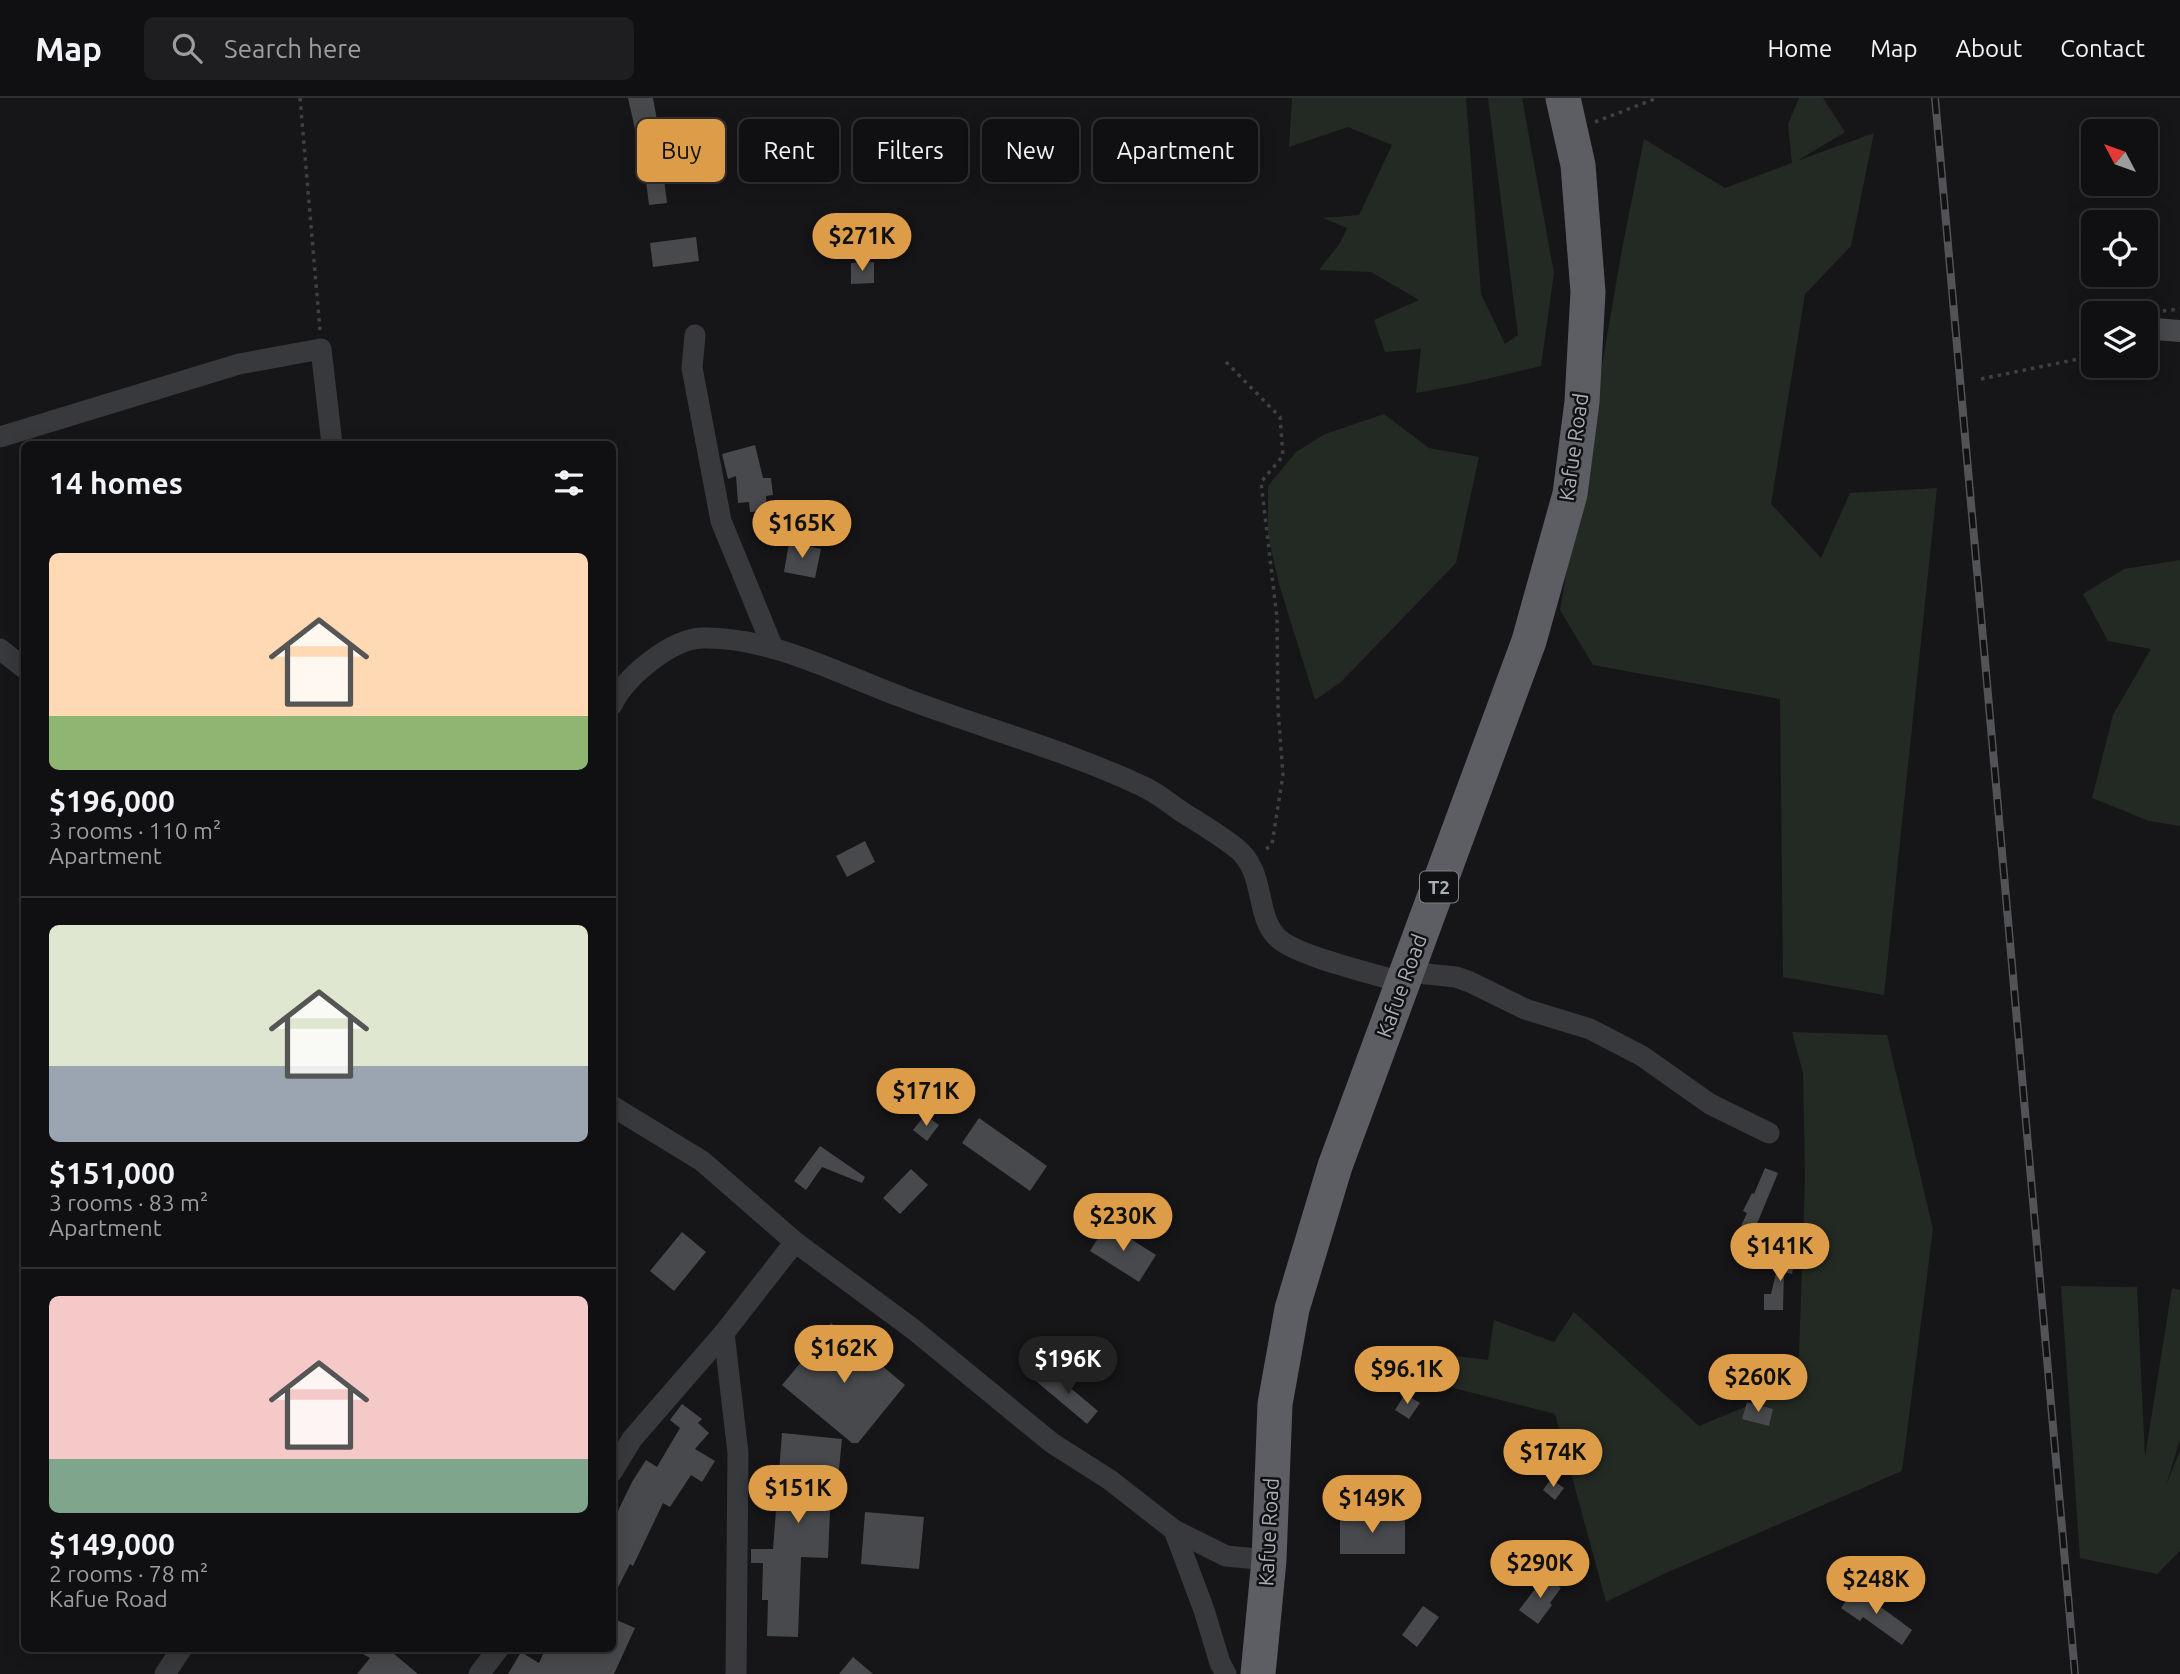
<!DOCTYPE html>
<html lang="en">
<head>
<meta charset="utf-8">
<style>
  :root { --surface:#101012; --page:#1e1e20; --text:#f1f3f6; --muted:#9c9d9f; --line:#303032; --accent:#dd9d48 }
  body { margin:0; font-family:Ubuntu,sans-serif; background:var(--page); color:var(--text); height:100vh; display:flex; flex-direction:column; font-size:26px; white-space:nowrap }
  * { box-sizing:border-box; margin:0 }
  p { font-size:23px; color:var(--muted) }
  .icon { flex:none; width:38px; height:38px; fill:none; stroke:currentColor; stroke-width:2; stroke-linecap:round; stroke-linejoin:round }
  .map { position:relative; flex:1; overflow:hidden }
  .sheet { position:absolute; left:21px; top:343px; width:595px; height:1211px; display:flex; flex-direction:column; background:var(--surface); border-radius:10px; box-shadow:0 4px 18px #0003,0 0 0 2px var(--line) }
  .sheet>* { flex:none }
  .guide { position:absolute; left:637px; top:21px; width:665px; height:63px; display:flex; gap:14px }
  .needle { width:46px; rotate:311deg }
  .tools { position:absolute; left:2081px; top:21px; display:grid; gap:14px }
  .tools a { display:grid; place-items:center; width:77px; height:77px; border-radius:10px; background:var(--surface); box-shadow:0 4px 18px #0003,0 0 0 2px var(--line); font-size:35px }
  .price { position:absolute; translate:-50% -60px; padding:0 16px; border-radius:24px; background:var(--accent); color:#111; font-size:23px; line-height:46px; filter:drop-shadow(0 2px 4px #0008) }
  .price::after { content:''; position:absolute; left:50%; top:42px; width:21px; height:16px; margin-left:-10px; background:inherit; clip-path:polygon(0 0,100% 0,50% 100%) }
  .price.selected { background:#222; color:#fff }
  ul { padding:0; list-style:none }
  li { display:grid; align-content:center; gap:14px; height:371px; padding:0 28px }
  li+li { border-top:2px solid var(--line) }
  li span { display:grid; place-items:center; height:217px; border-radius:10px; color:#555 }
  li>.icon { margin-inline-start:auto }
  span .icon { width:126px; height:126px; fill:#fffc; stroke-width:1 }
  li b { font-size:30px }
  h2 { display:flex; justify-content:space-between; align-items:center; height:84px; padding:0 28px; font-size:30px }
  .tag { padding:0 24px; border-radius:10px; background:var(--surface); box-shadow:0 4px 18px #0003,0 0 0 2px var(--line); font-size:24px; line-height:63px }
  .tag.selected { background:var(--accent); color:#111 }
  header { display:flex; align-items:center; gap:42px; box-sizing:border-box; height:98px; padding:0 35px; background:var(--surface); border-bottom:2px solid var(--line) }
  header strong { font-size:33px }
  nav { display:flex; gap:38px; margin-inline-start:auto; font-size:24px }
  .search { width:490px; height:63px; background:var(--page); display:flex; align-items:center; gap:18px; box-sizing:border-box; padding:0 24px; border-radius:10px; color:var(--muted); font-size:26px }
  .map>svg:first-child { display:block }
  .green { fill:#232a23 }
  .building { fill:#48494c }
  .lines { fill:none; stroke-linecap:round; stroke-linejoin:round }
  .path { stroke:#3e4043; stroke-width:3.5; stroke-dasharray:3.5 5; stroke-linecap:butt }
  .minor { stroke:#37393c; stroke-width:21 }
  .trunk { stroke:#5c5e64; stroke-width:35 }
  .rail-casing { stroke:#515357; stroke-width:8 }
  .rail { stroke:#111113; stroke-width:5; stroke-dasharray:16; stroke-linecap:butt }
  .labels { text-anchor:middle; stroke-width:5; stroke-linejoin:round; paint-order:stroke }
  .shield { fill:#111113; stroke:#7b8085; stroke-width:2 }
  .shield-label { font-size:19px; font-weight:bold; fill:#a9afb6 }
  .street-label { font-size:21px; fill:#a9afb6; stroke:#111113 }
</style>
</head>
<body>
<header>
<strong>Map</strong>
<div class="search"><svg class="icon" aria-label="search" viewBox="0 0 24 24"><circle cx="10" cy="10" r="6"/><path d="M15 15l6 6"/></svg>Search here</div>
<nav><a>Home</a><a>Map</a><a>About</a><a>Contact</a></nav>
</header>
<div class="map">
<svg width="2180" height="1576" viewBox="0 0 2180 1576">
  <rect width="100%" height="100%" fill="#161618"/>
  <g class="green">
    <path d="M1292 0H1466L1481 196 1505 246 1518 237 1488 0H1522L1554 175 1541 268 1470 285 1416 295 1421 251 1385 254 1374 222 1419 202 1371 174 1319 172 1340 145 1347 130 1323 120 1359 117 1392 47 1348 29 1289 49Z"/>
    <path d="M1799 0H1823L1845 34 1797 63 1874 35 1851 148 1805 196 1771 406 1821 460 1850 395 1937 390 1884 897 1783 879 1780 601 1593 567 1560 512 1622 151 1644 41 1725 90 1792 65 1788 26Z"/>
    <path d="M1384 316 1429 350 1479 359 1456 465 1341 584 1315 602 1279 486 1268 437V388L1296 354 1325 336Z"/>
    <path d="M2180 462V728L2149 723 2092 700 2113 617 2151 551 2108 543 2083 496 2124 471Z"/>
    <path d="M1792 934 1887 937 1933 1131 1902 1373 1666 1475 1606 1504 1555 1316 1371 1269 1385 1249 1488 1262 1494 1222 1554 1244 1574 1214 1699 1328 1798 1287 1805 1079 1803 975Z"/>
    <path d="M2061 1188 2137 1189 2145 1359 2172 1190 2180 1192V1342L2166 1387 2180 1353V1453L2157 1476 2080 1460Z"/>
  </g>
  <g class="building">
    <path d="M628 0H653L657 22 654 23 659 43 639 49Z"/>
    <path d="M711 46 714 75 658 81 655 52Z"/>
    <path d="M664 81 667 105 649 107 646 83Z"/>
    <path d="M696 139 699 163 653 169 650 145Z"/>
    <path d="M874 164V185L851 186V165Z"/>
    <path d="M2156 220 2180 222V244L2154 242Z"/>
    <path d="M755 347 763 380H771L773 397 766 398 767 413 750 414 749 404 738 405 736 378 728 381 722 356Z"/>
    <path d="M789 445 821 451 815 480 784 474Z"/>
    <path d="M865 743 875 764 847 779 836 758Z"/>
    <path d="M925 1017 939 1027 927 1043 913 1032Z"/>
    <path d="M979 1020 1047 1068 1030 1093 962 1045Z"/>
    <path d="M820 1048 865 1079 862 1085 822 1069 806 1092 794 1083Z"/>
    <path d="M1765 1070 1778 1075 1754 1133 1741 1128 1747 1115 1743 1113 1752 1095 1754 1096Z"/>
    <path d="M911 1071 928 1087 900 1116 883 1100Z"/>
    <path d="M1107 1126 1156 1157 1139 1184 1090 1153Z"/>
    <path d="M682 1134 706 1154 674 1193 650 1173Z"/>
    <path d="M1781 1154 1796 1157 1792 1176 1784 1174 1783 1212H1764V1196H1771Z"/>
    <path d="M831 1225 905 1287 858 1345H852L782 1287 816 1246 815 1245Z"/>
    <path d="M1048 1271 1098 1313 1087 1326 1037 1284Z"/>
    <path d="M1405 1296 1420 1305 1409 1321 1395 1312Z"/>
    <path d="M1747 1304 1773 1311 1769 1328 1742 1321Z"/>
    <path d="M682 1306 702 1321 698 1325 709 1335 695 1351 715 1363 702 1384 691 1377 670 1409 663 1405 633 1468 630 1466 612 1501V1425L632 1384 646 1362 657 1369 680 1330 670 1322Z"/>
    <path d="M782 1335 842 1341 837 1391H831L828 1460 801 1459 798 1539 767 1538 768 1502H762L763 1465H751V1451H773Z"/>
    <path d="M1551 1381 1564 1390 1555 1402 1543 1392Z"/>
    <path d="M865 1414 924 1419 919 1471 861 1466Z"/>
    <path d="M1340 1418 1405 1419V1456H1340Z"/>
    <path d="M1544 1479 1561 1490 1550 1505 1552 1507 1538 1526 1519 1512Z"/>
    <path d="M1855 1490 1912 1532 1902 1547 1863 1519 1860 1523 1841 1510Z"/>
    <path d="M1423 1508 1439 1519 1417 1549 1402 1537Z"/>
    <path d="M612 1520 635 1530 614 1576H508L521 1554 539 1565 546 1550H612Z"/>
    <path d="M352 1550H387L418 1576H357L370 1560Z"/>
    <path d="M853 1559 873 1576H839Z"/>
  </g>
  <g class="lines">
    <g class="path">
      <path d="M300 0 320 232"/>
      <path d="M1595 24 1657 0"/>
      <path d="M2146 215 2180 211"/>
      <path d="M1226 264 1280 319 1283 358 1261 384 1277 520 1278 611 1283 677 1272 746 1263 754"/>
      <path d="M1981 281 2093 258"/>
    </g>
    <g class="minor">
      <path d="M695 237 692 270 721 423 773 550"/>
      <path d="M0 339 239 266 321 251 332 346"/>
      <path d="M0 551 24 570"/>
      <path d="M612 607C625 579 671 541 702 540 770 538 841 577 904 600 983 630 1065 652 1142 688 1156 694 1169 705 1182 714 1200 725 1218 736 1235 749 1268 774 1253 818 1279 841 1300 859 1375 876 1404 885"/>
      <path d="M1408 874 1456 879 1470 884 1525 911 1590 931 1642 958 1710 1006 1769 1035"/>
      <path d="M612 1008 702 1063 795 1144 913 1231 1052 1345 1110 1382 1174 1432 1204 1512 1220 1565 1226 1576"/>
      <path d="M724 1235 738 1355 736 1576"/>
      <path d="M612 1374 632 1341 724 1235 795 1144"/>
      <path d="M1174 1432 1226 1458 1269 1462"/>
      <path d="M165 1576 182 1550"/>
      <path d="M479 1576 499 1550"/>
    </g>
    <path class="trunk" d="M1258 1576 1269 1462 1275 1306 1292 1211 1335 1068 1529 543 1570 396 1582 304 1588 194 1578 67 1563 0"/>
    <defs>
      <path id="rail" d="M1935 0 2075 1576"/>
    </defs>
    <use href="#rail" class="rail-casing"/>
    <use href="#rail" class="rail"/>
  </g>
  <g class="labels">
    <rect class="shield" x="1420" y="773.5" width="38" height="31" rx="5"/>
    <g class="shield-label">
      <text x="1439" y="796">T2</text>
    </g>
    <g class="street-label">
      <text transform="translate(1574 349) rotate(-82)" y="7">Kafue Road</text>
      <text transform="translate(1402 888) rotate(-70)" y="7">Kafue Road</text>
      <text transform="translate(1269 1434) rotate(-87)" y="7">Kafue Road</text>
    </g>
  </g>
</svg>
<div class="tools">
<a><svg class="needle" viewBox="-14 -14 28 28"><path d="M0-13l5 13h-10z" fill="#e53935"/><path d="M0 13l5-13h-10z" fill="#9c9d9f"/></svg></a>
<a><svg class="icon" aria-label="locate" viewBox="0 0 24 24"><circle cx="12" cy="12" r="6"/><path d="M12 2v4M12 18v4M2 12h4M18 12h4"/></svg></a>
<a><svg class="icon" aria-label="layers" viewBox="0 0 24 24"><path d="M12 4l9 5-9 5-9-5zM3 14l9 5 9-5"/></svg></a>
</div>
<b class="price" style="left:862px;top:175px">$271K</b>
<b class="price" style="left:802px;top:462px">$165K</b>
<b class="price" style="left:926px;top:1030px">$171K</b>
<b class="price" style="left:1123px;top:1155px">$230K</b>
<b class="price" style="left:1780px;top:1185px">$141K</b>
<b class="price" style="left:844px;top:1287px">$162K</b>
<b class="price selected" style="left:1068px;top:1298px">$196K</b>
<b class="price" style="left:1407px;top:1308px">$96.1K</b>
<b class="price" style="left:1758px;top:1316px">$260K</b>
<b class="price" style="left:1553px;top:1391px">$174K</b>
<b class="price" style="left:798px;top:1427px">$151K</b>
<b class="price" style="left:1372px;top:1437px">$149K</b>
<b class="price" style="left:1540px;top:1502px">$290K</b>
<b class="price" style="left:1876px;top:1518px">$248K</b>
<div class="guide">
<a class="tag selected">Buy</a>
<a class="tag">Rent</a>
<a class="tag">Filters</a>
<a class="tag">New</a>
<a class="tag">Apartment</a>
</div>
<section class="sheet">
<h2>14 homes<svg class="icon" aria-label="filters" viewBox="0 0 24 24"><path d="M4 7h16M4 17h16"/><circle cx="9" cy="7" r="2"/><circle cx="15" cy="17" r="2"/></svg></h2>
<ul>
<li><span style="background:linear-gradient(#ffd9b3 75%,#8fb573 0)"><svg class="icon" aria-label="home" viewBox="0 0 24 24"><path d="M3 11l9-7 9 7M6 9v11h12V9"/></svg></span><div><b>$196,000</b><p>3 rooms · 110 m²</p><p>Apartment</p></div></li>
<li><span style="background:linear-gradient(#dfe7d0 65%,#9aa5b1 0)"><svg class="icon" aria-label="home" viewBox="0 0 24 24"><path d="M3 11l9-7 9 7M6 9v11h12V9"/></svg></span><div><b>$151,000</b><p>3 rooms · 83 m²</p><p>Apartment</p></div></li>
<li><span style="background:linear-gradient(#f6c9c9 75%,#7fa58c 0)"><svg class="icon" aria-label="home" viewBox="0 0 24 24"><path d="M3 11l9-7 9 7M6 9v11h12V9"/></svg></span><div><b>$149,000</b><p>2 rooms · 78 m²</p><p>Kafue Road</p></div></li>
</ul>
</section>
</div>
</body>
</html>
